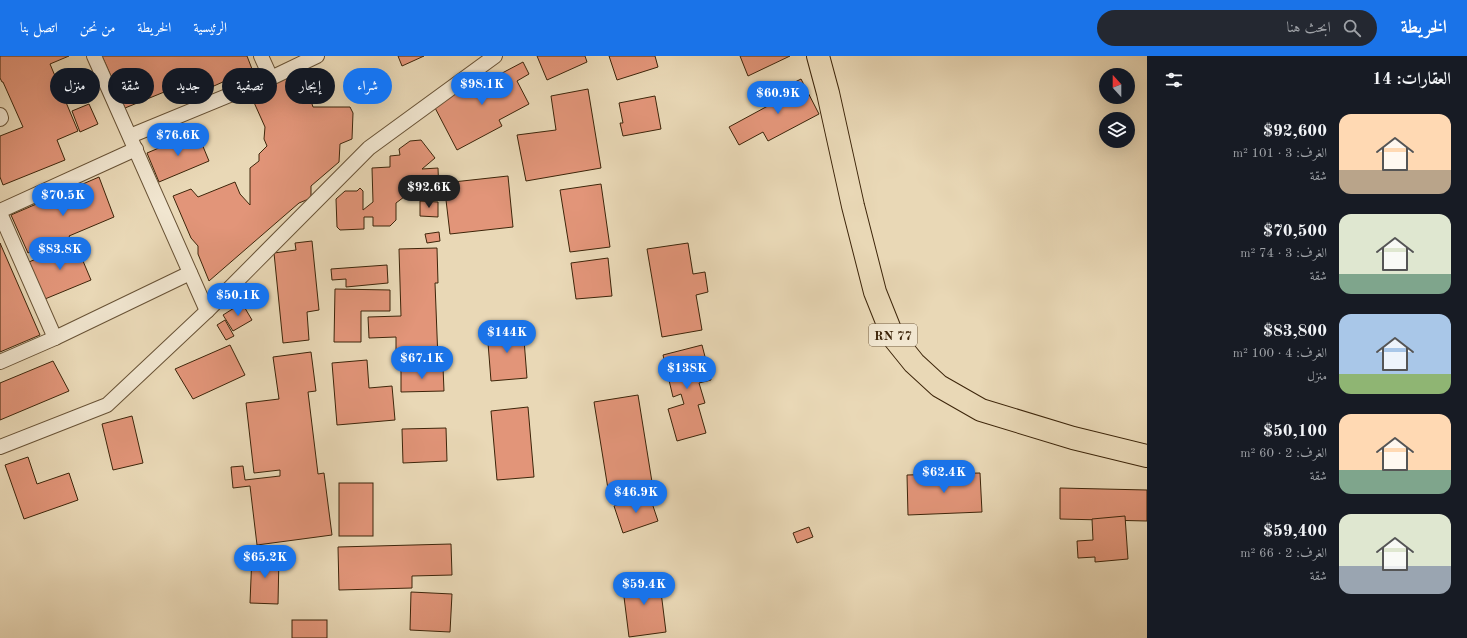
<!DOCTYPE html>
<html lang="ar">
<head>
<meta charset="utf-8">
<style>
  :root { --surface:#171b24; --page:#242831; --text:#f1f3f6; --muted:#9ea1a6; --accent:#1a73e8 }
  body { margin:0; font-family:"Old Standard TT",Amiri,serif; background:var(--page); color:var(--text); direction:rtl; height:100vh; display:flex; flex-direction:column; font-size:15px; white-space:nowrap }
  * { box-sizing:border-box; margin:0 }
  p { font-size:13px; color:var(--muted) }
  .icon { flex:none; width:22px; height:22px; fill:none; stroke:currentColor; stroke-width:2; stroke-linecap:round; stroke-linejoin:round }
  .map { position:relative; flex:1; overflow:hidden; direction:ltr }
  .side { display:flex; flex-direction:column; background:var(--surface); width:320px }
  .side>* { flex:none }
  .top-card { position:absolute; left:12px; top:12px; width:380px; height:36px; direction:rtl; display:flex; gap:8px }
  .needle { width:26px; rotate:339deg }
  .fabs { position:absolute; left:1099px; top:12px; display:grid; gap:8px }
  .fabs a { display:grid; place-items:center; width:36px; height:36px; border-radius:50%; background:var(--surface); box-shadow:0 4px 16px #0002; font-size:20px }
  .price { position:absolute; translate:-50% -34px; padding:0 9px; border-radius:14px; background:var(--accent); color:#fff; font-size:13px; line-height:26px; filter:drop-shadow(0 1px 2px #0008) }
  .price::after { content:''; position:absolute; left:50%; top:24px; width:12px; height:9px; margin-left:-6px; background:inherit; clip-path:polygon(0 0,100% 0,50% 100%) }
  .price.current { background:#222; color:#fff }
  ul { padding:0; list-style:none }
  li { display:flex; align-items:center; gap:12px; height:100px; padding:0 16px }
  li span { display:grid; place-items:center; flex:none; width:112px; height:80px; border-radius:12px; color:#555 }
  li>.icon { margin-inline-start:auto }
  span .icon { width:48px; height:48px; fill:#fffc; stroke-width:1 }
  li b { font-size:17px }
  h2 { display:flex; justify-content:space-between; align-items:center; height:48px; padding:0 16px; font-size:17px }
  .chip { padding:0 14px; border-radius:18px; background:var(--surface); box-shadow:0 4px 16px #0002; font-size:14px; line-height:36px }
  .chip.current { background:var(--accent); color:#fff }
  header { display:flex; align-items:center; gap:24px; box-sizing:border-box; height:56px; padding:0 20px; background:var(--accent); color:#fff }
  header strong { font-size:19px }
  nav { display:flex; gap:22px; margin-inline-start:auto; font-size:14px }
  .search { width:280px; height:36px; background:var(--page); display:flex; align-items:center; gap:10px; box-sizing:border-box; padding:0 14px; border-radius:22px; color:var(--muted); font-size:15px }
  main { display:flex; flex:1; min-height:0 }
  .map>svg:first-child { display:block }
  .building { fill:#e29579; stroke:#3d250a }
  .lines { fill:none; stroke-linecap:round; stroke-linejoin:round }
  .street-casing { stroke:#685235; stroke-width:16 }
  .primary-casing { stroke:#3d250a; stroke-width:24 }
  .street { stroke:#f1e6d0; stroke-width:14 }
  .primary { stroke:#e9d8b6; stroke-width:22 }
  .labels { text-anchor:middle; stroke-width:3; stroke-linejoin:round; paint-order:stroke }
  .shield { fill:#f1e6d0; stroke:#735f45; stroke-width:1 }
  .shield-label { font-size:13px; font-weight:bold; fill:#3d250a }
</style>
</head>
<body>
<header>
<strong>الخريطة</strong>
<div class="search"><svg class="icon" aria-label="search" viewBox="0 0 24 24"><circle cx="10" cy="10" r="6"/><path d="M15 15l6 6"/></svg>ابحث هنا</div>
<nav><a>الرئيسية</a><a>الخريطة</a><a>من نحن</a><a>اتصل بنا</a></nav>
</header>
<main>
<section class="side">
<h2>العقارات: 14<svg class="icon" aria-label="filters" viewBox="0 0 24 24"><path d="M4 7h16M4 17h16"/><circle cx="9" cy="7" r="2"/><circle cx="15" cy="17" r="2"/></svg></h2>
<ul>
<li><span style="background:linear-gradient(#ffd9b3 70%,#b9a48a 0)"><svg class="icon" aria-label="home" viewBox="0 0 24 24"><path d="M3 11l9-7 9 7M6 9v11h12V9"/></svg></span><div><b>$92,600</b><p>الغرف: 3 · 101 m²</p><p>شقة</p></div></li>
<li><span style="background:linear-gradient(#dfe7d0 75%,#7fa58c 0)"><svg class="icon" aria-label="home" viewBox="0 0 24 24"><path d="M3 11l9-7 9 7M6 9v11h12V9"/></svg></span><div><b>$70,500</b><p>الغرف: 3 · 74 m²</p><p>شقة</p></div></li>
<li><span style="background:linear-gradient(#a9c7e8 75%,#8fb573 0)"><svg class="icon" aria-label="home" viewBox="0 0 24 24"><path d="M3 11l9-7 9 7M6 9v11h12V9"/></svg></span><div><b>$83,800</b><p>الغرف: 4 · 100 m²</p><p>منزل</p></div></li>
<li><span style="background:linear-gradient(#ffd9b3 70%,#7fa58c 0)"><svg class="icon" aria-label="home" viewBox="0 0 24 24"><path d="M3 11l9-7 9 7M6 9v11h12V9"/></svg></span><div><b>$50,100</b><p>الغرف: 2 · 60 m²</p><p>شقة</p></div></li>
<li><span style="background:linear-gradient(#dfe7d0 65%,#9aa5b1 0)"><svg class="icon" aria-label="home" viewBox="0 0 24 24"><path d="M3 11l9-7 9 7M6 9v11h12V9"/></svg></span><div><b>$59,400</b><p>الغرف: 2 · 66 m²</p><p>شقة</p></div></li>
</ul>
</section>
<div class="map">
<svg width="1147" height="582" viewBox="0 0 1147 582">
  <rect width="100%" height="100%" fill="#e9d8b6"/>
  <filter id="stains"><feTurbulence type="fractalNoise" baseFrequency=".005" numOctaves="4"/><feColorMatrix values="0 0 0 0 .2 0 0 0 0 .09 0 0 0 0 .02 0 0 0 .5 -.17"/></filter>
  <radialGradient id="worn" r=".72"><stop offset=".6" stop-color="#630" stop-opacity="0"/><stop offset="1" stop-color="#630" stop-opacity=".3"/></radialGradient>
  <g class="building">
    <path d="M0 0H69L50 8 78 75 57 84 65 104 3 129 0 121V80L23 71 3 26H2L0 22Z"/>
    <path d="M102 0H247L252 13 178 46 174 32 125 52Z"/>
    <path d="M398 0H424L402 10Z"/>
    <path d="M537 0H585L587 6 547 24Z"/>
    <path d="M609 0H655L658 11 617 24Z"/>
    <path d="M740 0H790L748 20Z"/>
    <path d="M523 6 529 18 517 25 529 48 499 64 502 70 457 94 433 48 487 20 489 24Z"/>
    <path d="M294 17 300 31 310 42 313 51H350L353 57 352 83 340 88 339 106 311 130V142L299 147 209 225 198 198V190L191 182 173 140 191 133 198 141 235 126 240 138 250 149V112L259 105V98L267 90 264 83 265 71 252 42V33Z"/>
    <path d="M801 23 819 58 768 85 763 76 739 89 729 71 777 45 773 37Z"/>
    <path d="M588 33 601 112 526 125 517 79 556 74 551 40Z"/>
    <path d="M655 40 661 73 623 80 620 67H623L619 47Z"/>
    <path d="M89 48 98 68 80 76 72 55Z"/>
    <path d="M197 76 209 105 159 126 147 97Z"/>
    <path d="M421 84 435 102 422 113 438 112 439 139 410 140 404 132V141L396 147V164L390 170H373V161H364V173L340 174 337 171 336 143 345 135H357L360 132 363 135V154L373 146 372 112 390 111V100L400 99 399 93 410 85Z"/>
    <path d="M508 120 513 171 450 178 444 127Z"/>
    <path d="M99 121 114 161 69 180 73 188 52 198 43 189 28 197 11 159Z"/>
    <path d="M601 128 610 191 570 196 560 134Z"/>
    <path d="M420 145 438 146V161L420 160Z"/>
    <path d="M439 176 440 185 427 187 425 178Z"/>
    <path d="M312 185 319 254 307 256 309 284 283 287 274 197 296 194 295 187Z"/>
    <path d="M75 186 91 224 45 243 29 206Z"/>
    <path d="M0 187 40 279 0 296Z"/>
    <path d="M688 187 693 218 705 216 708 236 696 239 702 274 662 281 647 193Z"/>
    <path d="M437 192 438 227H435L438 304 415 305 414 293 396 294V281L369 282 368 261 401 260 399 193Z"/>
    <path d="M608 202 612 240 576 243 571 207Z"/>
    <path d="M387 209 388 227 346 231V223L332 224 331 213Z"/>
    <path d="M335 233 390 234V255H361V286H334Z"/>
    <path d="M242 247 252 264 233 275 223 259Z"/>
    <path d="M225 264 234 280 226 284 217 269Z"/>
    <path d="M523 271 527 322 491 325 487 274Z"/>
    <path d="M230 289 245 319 193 343 175 313Z"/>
    <path d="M702 289 711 324 699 327 705 347 698 349 706 377 677 385 668 353 684 348 681 338 673 341 663 299Z"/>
    <path d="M311 296 316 335 308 336 318 418 324 417 332 479 257 489 250 430 233 432 231 411 243 410 245 424 280 420V414L254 417 246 347 279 343 273 301Z"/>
    <path d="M367 304 369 332 392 330 395 364 337 369 332 307Z"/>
    <path d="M53 305 69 335 0 364V327Z"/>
    <path d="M443 311 444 335 401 336V313Z"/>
    <path d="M638 339 652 426 608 433 594 346Z"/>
    <path d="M528 351 534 421 497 424 491 355Z"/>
    <path d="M132 360 143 407 113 414 102 368Z"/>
    <path d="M446 372 447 405 403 407 402 373Z"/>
    <path d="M28 401 37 428 69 417 78 444 24 463 5 409Z"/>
    <path d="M980 417 982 456 908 459 907 419Z"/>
    <rect x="339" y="427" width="34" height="53"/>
    <path d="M1060 432 1147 434V465L1060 463Z"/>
    <path d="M649 438 658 465 623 477 614 450Z"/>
    <path d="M1125 460 1128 503 1095 506V501L1078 502 1077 485 1093 484 1092 463Z"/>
    <path d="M809 471 813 481 797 487 793 477Z"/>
    <path d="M451 488 452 519 412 520V532L339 534 338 491Z"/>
    <path d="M252 498 279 499 278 548 250 547Z"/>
    <path d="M659 520 666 576 629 581 622 525Z"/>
    <path d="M411 536 452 538 450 576 410 574Z"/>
    <rect x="292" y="564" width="35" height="18"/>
  </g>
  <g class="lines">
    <defs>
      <g id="street">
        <path d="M94 0 207 255"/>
        <path d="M261 0 271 22"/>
        <path d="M0 59 1 62 0 63"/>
        <path d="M130 80 271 22 317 0"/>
        <path d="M0 155 136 93"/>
        <path d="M0 157 55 282"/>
        <path d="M0 306 55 282 190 217"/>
        <path d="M0 391 107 349 207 255 369 92 495 0"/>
      </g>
      <path id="primary" d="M818 0 828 37 853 150 875 236 893 281 914 307 939 330 981 354 1073 382 1147 400"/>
    </defs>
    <use href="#street" class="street-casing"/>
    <use href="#primary" class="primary-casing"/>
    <use href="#street" class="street"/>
    <use href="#primary" class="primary"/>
  </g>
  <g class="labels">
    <rect class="shield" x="869" y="268" width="48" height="22" rx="3"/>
    <g class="shield-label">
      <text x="893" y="284">RN 77</text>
    </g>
  </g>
  <rect width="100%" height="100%" filter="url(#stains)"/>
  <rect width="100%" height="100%" fill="url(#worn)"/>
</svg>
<div class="fabs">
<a><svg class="needle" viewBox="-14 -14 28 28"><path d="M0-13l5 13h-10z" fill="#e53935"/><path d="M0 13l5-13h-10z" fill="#9ea1a6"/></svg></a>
<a><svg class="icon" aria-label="layers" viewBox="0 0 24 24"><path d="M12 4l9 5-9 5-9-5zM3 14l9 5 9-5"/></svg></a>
</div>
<b class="price" style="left:482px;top:50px">$98.1K</b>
<b class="price" style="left:778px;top:59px">$60.9K</b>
<b class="price" style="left:178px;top:101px">$76.6K</b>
<b class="price current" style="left:429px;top:153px">$92.6K</b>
<b class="price" style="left:63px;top:161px">$70.5K</b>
<b class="price" style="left:60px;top:215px">$83.8K</b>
<b class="price" style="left:238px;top:261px">$50.1K</b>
<b class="price" style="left:507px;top:298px">$144K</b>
<b class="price" style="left:422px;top:324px">$67.1K</b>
<b class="price" style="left:687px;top:334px">$138K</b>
<b class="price" style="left:944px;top:438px">$62.4K</b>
<b class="price" style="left:636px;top:458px">$46.9K</b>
<b class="price" style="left:265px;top:523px">$65.2K</b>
<b class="price" style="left:644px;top:550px">$59.4K</b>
<div class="top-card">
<a class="chip current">شراء</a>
<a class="chip">إيجار</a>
<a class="chip">تصفية</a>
<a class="chip">جديد</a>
<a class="chip">شقة</a>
<a class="chip">منزل</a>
</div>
</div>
</main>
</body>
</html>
